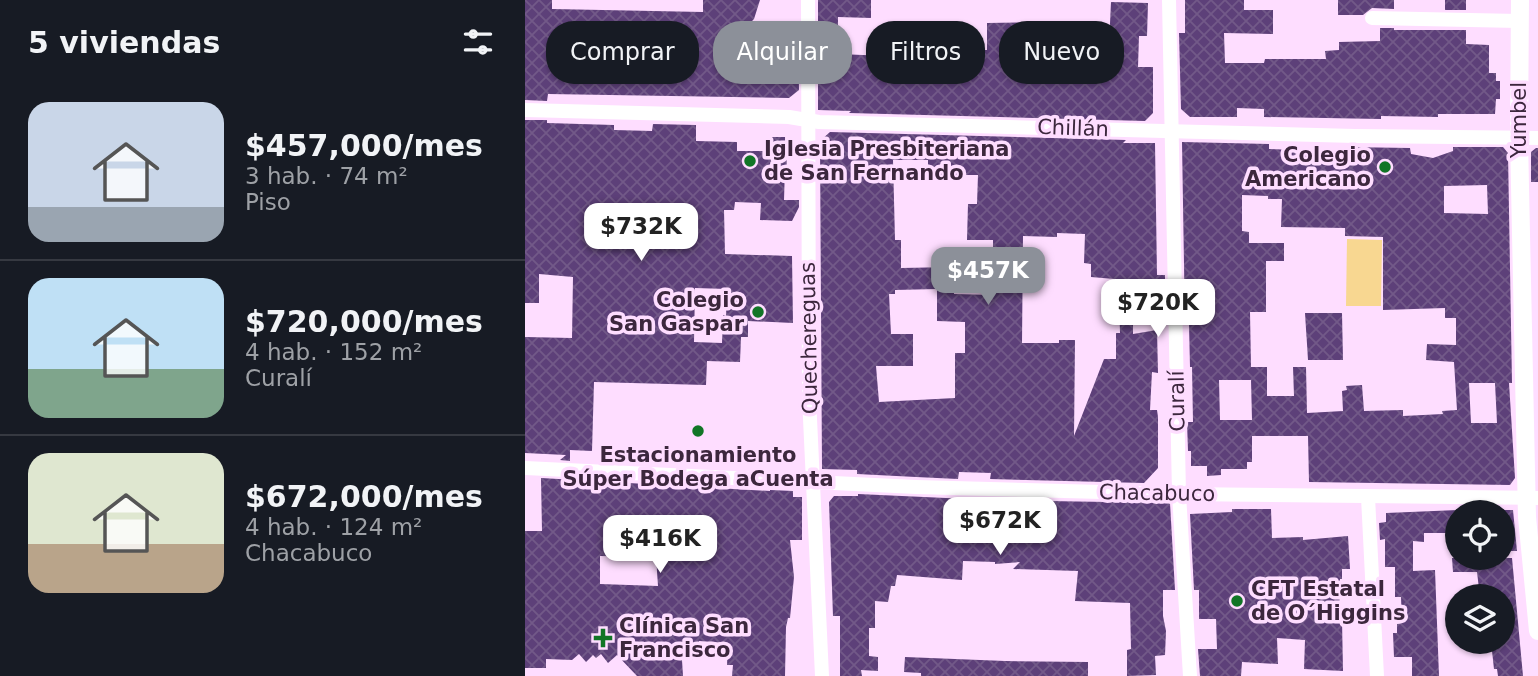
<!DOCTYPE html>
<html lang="es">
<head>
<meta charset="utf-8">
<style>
  :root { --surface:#171b24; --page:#242831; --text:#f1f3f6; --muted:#9ea1a6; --line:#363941; --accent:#8c9099 }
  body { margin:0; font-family:"DejaVu Sans",sans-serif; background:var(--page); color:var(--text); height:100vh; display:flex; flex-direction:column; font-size:26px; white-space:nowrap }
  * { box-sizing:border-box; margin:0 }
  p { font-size:23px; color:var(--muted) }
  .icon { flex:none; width:38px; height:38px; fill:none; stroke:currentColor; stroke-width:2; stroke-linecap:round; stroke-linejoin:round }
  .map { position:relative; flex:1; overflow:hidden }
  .drawer { display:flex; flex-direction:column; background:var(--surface); width:525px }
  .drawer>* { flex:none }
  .guide { position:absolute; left:21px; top:21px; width:665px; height:63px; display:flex; gap:14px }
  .tools { position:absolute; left:920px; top:500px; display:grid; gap:14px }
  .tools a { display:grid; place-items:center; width:70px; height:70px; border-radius:50%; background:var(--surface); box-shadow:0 2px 5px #0004; font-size:35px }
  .price { position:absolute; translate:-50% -60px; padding:0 16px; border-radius:14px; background:#fff; color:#222; font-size:23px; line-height:46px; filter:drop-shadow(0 2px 4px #0008) }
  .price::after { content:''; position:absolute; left:50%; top:42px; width:21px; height:16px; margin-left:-10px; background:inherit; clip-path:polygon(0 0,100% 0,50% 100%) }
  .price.selected { background:var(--accent); color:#fff }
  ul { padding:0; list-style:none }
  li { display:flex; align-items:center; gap:21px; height:175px; padding:0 28px }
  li+li { border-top:2px solid var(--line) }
  li span { display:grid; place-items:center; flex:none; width:196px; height:140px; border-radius:21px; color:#555 }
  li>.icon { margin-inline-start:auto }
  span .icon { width:84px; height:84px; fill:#fffc; stroke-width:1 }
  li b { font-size:30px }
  h2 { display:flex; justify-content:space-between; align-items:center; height:84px; padding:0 28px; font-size:30px }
  .pill { padding:0 24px; border-radius:28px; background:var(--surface); box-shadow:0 2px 5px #0004; font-size:24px; line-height:63px }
  .pill.selected { background:var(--accent); color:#fff }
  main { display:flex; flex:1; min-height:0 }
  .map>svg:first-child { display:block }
  .garden { fill:#f8d791 }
  .building { fill:url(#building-cross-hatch); fill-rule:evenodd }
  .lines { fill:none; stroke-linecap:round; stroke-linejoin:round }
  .minor { stroke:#fff; stroke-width:14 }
  .tertiary { stroke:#fff; stroke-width:18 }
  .poi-dot { fill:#117526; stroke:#feddff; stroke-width:2.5 }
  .labels { text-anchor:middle; stroke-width:7; stroke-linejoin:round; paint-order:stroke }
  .street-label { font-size:21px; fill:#3c273d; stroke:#feddff }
  .poi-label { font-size:21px; font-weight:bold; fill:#3c273d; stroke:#feddff; text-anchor:start }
</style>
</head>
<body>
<main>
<section class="drawer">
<h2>5 viviendas<svg class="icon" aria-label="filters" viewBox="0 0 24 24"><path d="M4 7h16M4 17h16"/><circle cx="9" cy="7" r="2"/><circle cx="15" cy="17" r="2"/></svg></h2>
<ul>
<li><span style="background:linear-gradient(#c9d6e8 75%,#9aa5b1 0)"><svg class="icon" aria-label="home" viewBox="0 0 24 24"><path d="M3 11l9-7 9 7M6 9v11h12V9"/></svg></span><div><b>$457,000/mes</b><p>3 hab. · 74 m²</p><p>Piso</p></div></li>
<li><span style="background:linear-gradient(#bfe0f5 65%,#7fa58c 0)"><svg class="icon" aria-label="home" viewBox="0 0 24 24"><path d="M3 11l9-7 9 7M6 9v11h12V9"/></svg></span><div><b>$720,000/mes</b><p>4 hab. · 152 m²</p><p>Curalí</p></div></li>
<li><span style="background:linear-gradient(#dfe7d0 65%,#b9a48a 0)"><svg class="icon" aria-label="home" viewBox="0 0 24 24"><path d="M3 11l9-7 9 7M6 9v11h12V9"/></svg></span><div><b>$672,000/mes</b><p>4 hab. · 124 m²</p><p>Chacabuco</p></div></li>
</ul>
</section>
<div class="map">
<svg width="1013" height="676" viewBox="0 0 1013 676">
  <defs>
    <pattern id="building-cross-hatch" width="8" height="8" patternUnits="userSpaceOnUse" patternTransform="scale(1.75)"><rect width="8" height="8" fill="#5d4079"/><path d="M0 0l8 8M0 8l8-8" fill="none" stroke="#725988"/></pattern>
  </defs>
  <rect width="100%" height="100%" fill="#feddff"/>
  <path class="garden" d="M822 239 857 240 856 306H821Z"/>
  <g class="building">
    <path d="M0 0H27V9L178 12V0H235L229 19 223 25 213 47 194 59 221 83 257 37 273 38 274 90 264 98 23 94 22 101 0 100Z"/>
    <path d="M293 0H346V18L313 17V54L363 56V45L377 46V51H384L386 63H410V59H438V50H462V23L520 22V44L584 45 586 2 623 3 622 36H614L613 67H628V113L620 121 324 113 326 111 293 110Z"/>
    <path d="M660 0H719V10H748V34L699 33 700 63H739L740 59H801L800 51 814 50V42L855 41V28H869V30H941V44L964 45V73H971V81H975V99H971L970 114H913V117L856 116V119L739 117V109L712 108V117H665L656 109 654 33H660Z"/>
    <path d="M813 0H869V9L847 8 838 15H813Z"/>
    <rect x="920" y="0" width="21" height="10"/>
    <path d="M0 120H22V123L89 125V130L127 131 128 124 171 125V141L212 142V151H247V137H260L262 168H260L259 200H274V207L267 221 235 220 236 203 210 202 209 210H199L200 254 267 256 268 323 223 321V337H216L215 362 182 361 181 385 69 382 67 451 45 450V461L35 460 41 455 0 453V337L47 338 48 277 14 274V303H0ZM170 288 202 289 201 316 198 315 197 343 169 342Z"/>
    <path d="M305 132 601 140 598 143H630L632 275H640V300H608V334L632 330 633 373 627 372 625 410H632L633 417V468L619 483 465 479 466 473 434 472 433 479 391 477 332 474V470L297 469 295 141ZM368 160H403V175H453L452 204H443L442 240H468V295L429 294 428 267 376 268V240H370ZM532 233 560 234 559 263 566 264V277L589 279V300H594L595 333H591V359H579L549 436 550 340H534V343H497L498 236 532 237ZM412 289V321L440 322V353H430V398L354 402 351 366H388V334H366L364 294H370V290Z"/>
    <path d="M657 142 744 144V149L793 151V160L820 161V147L885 148 886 154 908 158 928 151V147H978L983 153 987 383H984L990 478 985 485 784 482 783 436H727V462H722V469H696V475L682 476V466H666V451H663L662 422H668L667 367H665L664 325H660ZM962 185 963 214 919 213V186ZM717 195 743 196V199H757L756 227 820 228V236L858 237V310L920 308V318H931V345L902 344 901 360 929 362 932 410 917 411 918 414 878 416V410L839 411 837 385 821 386 822 390 817 391 818 411 782 413 781 367H768L769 396H742V367H726L725 312H741V261H759V243H724V232L717 231ZM694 380H726L727 420H695ZM944 383H970L972 423H946Z"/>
    <path d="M1011 148H1013V182H1006V152Z"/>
    <path d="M780 313H817L818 360H783Z"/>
    <path d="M16 478 245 491V490L268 491V497H277V540H265L269 577 265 618H263L261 627 260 676H207L208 665H202L203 643 174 641 175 659 157 660 158 676H112L92 655 83 663 76 654 71 658 68 655 61 662 54 654 47 660 21 659V668H0V531H17ZM75 556 131 557 133 586 75 584Z"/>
    <path d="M333 494 465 500 645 503 650 590H638V616L641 631 640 655 630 656 631 675 602 676V650L606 649 605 603 550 601 553 571 488 569 495 562 470 564V562L438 561 437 580 372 575 370 586H366L363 602 350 601V628H344V656L353 657V671L336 670 337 676H315V616H308L304 502 309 496H333Z"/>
    <path d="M707 509H746L747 538 778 537V540L823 536 825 569H817V579H815L814 620H817L818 671 779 669 780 640 752 638 753 664 717 662 716 676H675L673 649H692L691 619H674V590H669L665 514 707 512Z"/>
    <path d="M933 510V533H899V542L888 541V571L910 570 914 676H887V657H869L868 633H872V624L877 623 876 597H870V567H860V539L855 540 854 523 861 522V513Z"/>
    <path d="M978 510H988L992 551H978Z"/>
    <path d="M927 558H987L998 676H973L972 669H969L966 642H978V597H955L952 572H928Z"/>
    <path d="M380 657 480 661 563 662V676H396V673L379 672Z"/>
  </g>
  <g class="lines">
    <g class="minor">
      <path d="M283 0 284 397 297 676"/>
      <path d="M644 0 654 494 665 676"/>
      <path d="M847 18 994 21"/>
      <path d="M0 110 264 117 294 122 830 136 1013 138"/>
      <path d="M0 468 391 487 654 494 1013 498"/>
      <path d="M843 497 852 676"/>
    </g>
    <path class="tertiary" d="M995 0 994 139 1002 517 1013 631"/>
  </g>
  <g class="poi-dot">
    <circle cx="225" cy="161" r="7"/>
    <circle cx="860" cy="167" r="7"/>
    <circle cx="233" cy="312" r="7"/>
    <circle cx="173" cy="431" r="7"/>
    <circle cx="712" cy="601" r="7"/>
    <path d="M74.5 627.5h7v7h7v7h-7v7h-7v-7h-7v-7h7z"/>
  </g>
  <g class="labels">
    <g class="street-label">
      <text transform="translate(994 120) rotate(-90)" y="7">Yumbel</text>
      <text transform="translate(548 128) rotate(2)" y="7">Chillán</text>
      <text transform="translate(284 338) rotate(-91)" y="7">Quechereguas</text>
      <text transform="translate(652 401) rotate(-91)" y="7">Curalí</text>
      <text transform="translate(632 493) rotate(1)" y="7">Chacabuco</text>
    </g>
    <g class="poi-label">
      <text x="239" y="156">Iglesia Presbiteriana<tspan x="239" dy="24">de San Fernando</tspan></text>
      <text x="846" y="162" text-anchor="end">Colegio<tspan x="846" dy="24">Americano</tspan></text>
      <text x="219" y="307" text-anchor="end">Colegio<tspan x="219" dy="24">San Gaspar</tspan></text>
      <text x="173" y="462" text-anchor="middle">Estacionamiento<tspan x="173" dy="24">Súper Bodega aCuenta</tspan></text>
      <text x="726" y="596">CFT Estatal<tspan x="726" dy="24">de O´Higgins</tspan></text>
      <text x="94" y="633">Clínica San<tspan x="94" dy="24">Francisco</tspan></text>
    </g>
  </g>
</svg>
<div class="tools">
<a><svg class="icon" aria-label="locate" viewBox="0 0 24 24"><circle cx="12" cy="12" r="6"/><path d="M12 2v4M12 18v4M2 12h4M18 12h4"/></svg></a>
<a><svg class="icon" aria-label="layers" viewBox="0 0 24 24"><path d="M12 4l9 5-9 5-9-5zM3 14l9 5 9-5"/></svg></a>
</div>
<b class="price" style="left:116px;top:263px">$732K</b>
<b class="price selected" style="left:463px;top:307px">$457K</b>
<b class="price" style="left:633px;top:339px">$720K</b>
<b class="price" style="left:475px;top:557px">$672K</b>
<b class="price" style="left:135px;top:575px">$416K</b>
<div class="guide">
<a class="pill">Comprar</a>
<a class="pill selected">Alquilar</a>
<a class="pill">Filtros</a>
<a class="pill">Nuevo</a>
</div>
</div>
</main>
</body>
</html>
